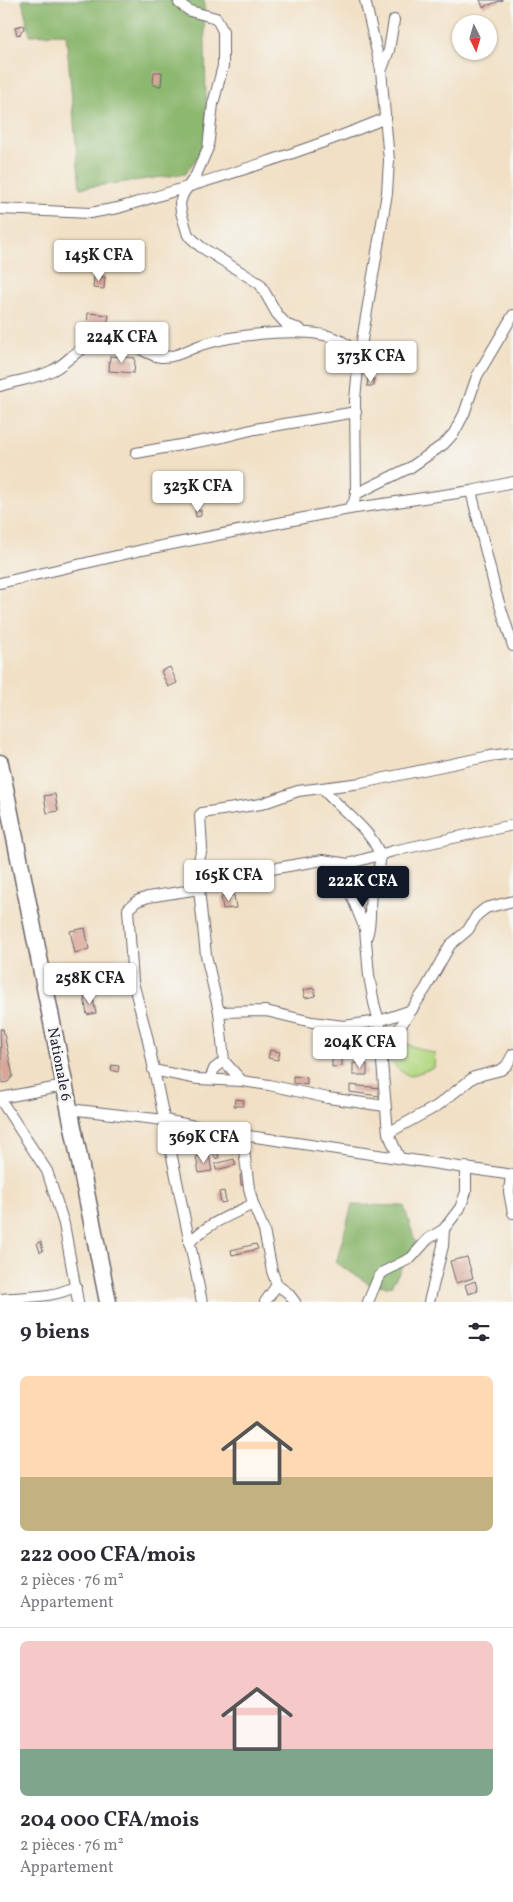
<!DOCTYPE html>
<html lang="fr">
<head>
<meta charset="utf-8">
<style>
  :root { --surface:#fff; --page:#f2f2f3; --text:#2b2b33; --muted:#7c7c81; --line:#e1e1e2; --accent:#111827 }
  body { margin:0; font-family:Vollkorn,serif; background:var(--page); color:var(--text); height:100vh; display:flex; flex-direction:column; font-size:19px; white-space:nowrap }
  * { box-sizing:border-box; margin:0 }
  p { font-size:16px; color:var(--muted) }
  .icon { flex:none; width:28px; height:28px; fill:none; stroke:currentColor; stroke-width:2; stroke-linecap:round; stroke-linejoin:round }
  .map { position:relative; height:1302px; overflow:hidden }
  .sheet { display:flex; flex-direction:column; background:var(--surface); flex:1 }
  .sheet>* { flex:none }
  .needle { width:32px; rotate:175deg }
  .buttons { position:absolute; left:452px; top:15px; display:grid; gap:10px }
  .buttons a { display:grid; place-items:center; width:45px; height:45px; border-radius:50%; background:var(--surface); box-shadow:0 1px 4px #0004; font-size:25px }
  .price { position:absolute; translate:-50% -42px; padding:0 11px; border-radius:5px; background:#fff; color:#222; font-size:16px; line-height:32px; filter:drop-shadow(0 1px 2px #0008) }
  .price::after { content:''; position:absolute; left:50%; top:30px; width:15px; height:11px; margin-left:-8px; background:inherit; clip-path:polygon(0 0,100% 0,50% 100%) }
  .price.current { background:var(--accent); color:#fff }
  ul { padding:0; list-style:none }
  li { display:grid; align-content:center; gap:10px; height:265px; padding:0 20px }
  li+li { border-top:1px solid var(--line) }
  li span { display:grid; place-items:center; height:155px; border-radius:8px; color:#555 }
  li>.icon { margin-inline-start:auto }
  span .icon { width:90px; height:90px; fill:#fffc; stroke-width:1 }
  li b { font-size:21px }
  h2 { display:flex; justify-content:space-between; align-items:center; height:60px; padding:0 20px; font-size:21px }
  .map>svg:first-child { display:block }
  .green { fill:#b2d881; stroke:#6a7d5e }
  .forest { fill:#8db86f; stroke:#586d55 }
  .building { fill:#d8a598 }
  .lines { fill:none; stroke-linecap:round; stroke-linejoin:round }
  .minor-casing { stroke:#6a646b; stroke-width:12 }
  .primary-casing { stroke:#6a646b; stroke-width:19 }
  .minor { stroke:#fff; stroke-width:10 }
  .primary { stroke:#fff; stroke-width:16 }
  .labels { text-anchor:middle; stroke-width:5; stroke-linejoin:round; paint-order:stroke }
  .street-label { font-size:15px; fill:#22223b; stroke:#f6f6f2 }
</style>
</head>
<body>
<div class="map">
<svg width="513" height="1302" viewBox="0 0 513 1302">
  <rect width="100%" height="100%" fill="#f6f6f2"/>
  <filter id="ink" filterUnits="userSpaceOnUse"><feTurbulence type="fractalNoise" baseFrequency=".02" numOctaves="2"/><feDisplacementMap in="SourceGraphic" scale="10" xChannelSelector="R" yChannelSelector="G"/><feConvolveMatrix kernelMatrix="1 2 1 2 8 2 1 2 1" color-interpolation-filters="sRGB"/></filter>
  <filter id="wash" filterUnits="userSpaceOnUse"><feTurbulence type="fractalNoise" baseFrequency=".0096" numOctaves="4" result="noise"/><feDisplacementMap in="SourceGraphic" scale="20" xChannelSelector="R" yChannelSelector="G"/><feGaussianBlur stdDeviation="1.12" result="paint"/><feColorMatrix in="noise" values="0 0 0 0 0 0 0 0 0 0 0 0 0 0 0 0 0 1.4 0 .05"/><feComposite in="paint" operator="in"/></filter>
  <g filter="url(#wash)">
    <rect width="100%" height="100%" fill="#f1e0c5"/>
    <path class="green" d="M401 1042 435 1054 434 1068 409 1076 399 1070 390 1061Z"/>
    <g class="forest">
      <path d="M22 0H204L207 144 185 174 80 188 66 34 30 35Z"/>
      <path d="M352 1205 404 1206 416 1244 391 1286 371 1285 336 1263Z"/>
    </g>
    <g id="blocks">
      <g class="building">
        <path d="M480 0H503L483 7Z"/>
        <path d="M23 25 24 29 21 31V34L17 35 15 27Z"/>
        <path d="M154 72H162L161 86 153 85Z"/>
        <path d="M94 276 105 277 104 289 93 288Z"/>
        <path d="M88 313 109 315 107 326 87 324Z"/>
        <path d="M110 356 135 358 134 373 109 371Z"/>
        <path d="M368 379H374V386H367Z"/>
        <path d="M201 510V516L196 517 195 511Z"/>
        <path d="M170 667 177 683 168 687 161 671Z"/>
        <path d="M55 794 58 811 47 813 44 796Z"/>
        <path d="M234 895 236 908 223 909 221 897Z"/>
        <path d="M366 900 368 914 361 915 359 901Z"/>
        <path d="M85 928 89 949 75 953 70 931Z"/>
        <path d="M314 988 316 996 305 998 303 990Z"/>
        <path d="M92 994 96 1013 87 1015 84 996Z"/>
        <path d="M0 1029H3L13 1076 8 1082 2 1083Z"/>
        <path d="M270 1050 280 1052 278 1060 268 1058Z"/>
        <path d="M332 1059H342V1066L332 1067Z"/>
        <path d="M353 1063 367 1064V1075H353Z"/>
        <path d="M112 1065 119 1066 118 1072 111 1070Z"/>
        <path d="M293 1076 307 1078V1085L293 1083Z"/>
        <path d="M350 1085 380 1088 379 1096 350 1092Z"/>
        <path d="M235 1099 244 1100 243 1106H234Z"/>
        <path d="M222 1139 235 1141 233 1152 220 1150Z"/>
        <path d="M215 1149 219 1157 216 1159 212 1150Z"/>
        <path d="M209 1155 212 1171 199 1173 196 1157Z"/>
        <path d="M234 1159 236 1165 216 1170 215 1164Z"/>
        <path d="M245 1174 246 1185H241L240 1175Z"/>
        <path d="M224 1191 226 1202 221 1203 219 1192Z"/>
        <path d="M41 1242 43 1251 40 1252 37 1243Z"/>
        <path d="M256 1244 258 1249 232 1255 231 1250Z"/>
        <path d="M467 1257 473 1278 456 1283 450 1261Z"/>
        <path d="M475 1281 478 1291 468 1294 465 1285Z"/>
      </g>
    </g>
  </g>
  <g filter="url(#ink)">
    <use href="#blocks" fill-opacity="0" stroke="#6a646b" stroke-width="1"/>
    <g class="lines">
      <defs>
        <g id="minor">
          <path d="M179 0V3L190 11 216 18 223 31V66L213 104 208 148 196 175 183 194 180 203 181 212 188 235 201 247 260 284 277 314 287 325 300 329"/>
          <path d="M382 69 389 50 394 20"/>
          <path d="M0 209 90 213 118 208C208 181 299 154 386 118"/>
          <path d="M359 358 387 193 389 160 381 70 365 0"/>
          <path d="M0 386C17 380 35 379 51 371 66 365 76 348 92 345 102 343 129 342 137 347 145 351 151 356 161 357 177 358 190 348 204 344 237 335 313 324 343 342 349 345 354 353 359 358L355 399 356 494 354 502 349 509"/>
          <path d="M136 453 219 438 255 429 356 412"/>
          <path d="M471 491 496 593 513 646"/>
          <path d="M356 494 411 467 444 444 454 433 464 414 477 376 513 315"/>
          <path d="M0 583 142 550 349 509 471 491 513 482"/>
          <path d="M323 789C337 807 380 836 380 860 380 872 372 882 371 894 369 908 372 921 367 936"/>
          <path d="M348 864 352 897 365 929 369 976 374 1003 386 1048 382 1062 388 1133 399 1157"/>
          <path d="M219 1012 266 1011 312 1022 344 1026 379 1021 412 1010"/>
          <path d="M386 1048 426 988 450 945 468 930 477 915 486 908 513 901"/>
          <path d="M153 1070 198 1079 242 1081 269 1085 328 1098 385 1106"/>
          <path d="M210 1079 214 1069 224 1061"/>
          <path d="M242 1081 224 1061 219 1012 206 955 199 889 194 878 202 849 200 815 202 813 261 804 298 791 361 783 490 756 513 753"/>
          <path d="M0 1098 64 1086"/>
          <path d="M0 1099 47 1171 64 1224 78 1302"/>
          <path d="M69 1109 164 1120 242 1135 513 1175"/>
          <path d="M388 1133 437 1106 474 1077 501 1070 507 1065 513 1054"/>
          <path d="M242 1135 249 1188 253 1204 264 1230 272 1271 277 1285 288 1293 295 1302"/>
          <path d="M511 1175 509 1192 513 1213"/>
          <path d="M189 1243C206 1224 231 1215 253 1204"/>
          <path d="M0 1299C27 1296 51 1299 76 1286"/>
          <path d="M202 1302 147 1036 133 982 128 909 137 901 148 897 199 889 277 868 323 860 348 864 393 851 513 825"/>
          <path d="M265 1302 277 1285"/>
          <path d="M368 1302 378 1278 383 1272 411 1258 428 1239 444 1229 460 1208 466 1192V1167"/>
          <path d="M429 1302 443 1246 444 1229"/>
        </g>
        <path id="primary" d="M0 763 108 1302"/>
      </defs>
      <use href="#minor" class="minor-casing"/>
      <use href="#primary" class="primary-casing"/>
      <use href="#minor" class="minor"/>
      <use href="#primary" class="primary"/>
    </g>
  </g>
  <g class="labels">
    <g class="street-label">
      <text transform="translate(60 1064) rotate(79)" y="5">Nationale 6</text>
    </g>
  </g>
</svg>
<div class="buttons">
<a><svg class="needle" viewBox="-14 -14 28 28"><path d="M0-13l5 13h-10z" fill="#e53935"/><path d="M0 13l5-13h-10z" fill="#7c7c81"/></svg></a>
</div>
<b class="price" style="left:99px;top:282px">145K CFA</b>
<b class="price" style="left:122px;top:364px">224K CFA</b>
<b class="price" style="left:371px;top:383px">373K CFA</b>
<b class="price" style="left:198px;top:513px">323K CFA</b>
<b class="price" style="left:229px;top:902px">165K CFA</b>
<b class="price current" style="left:363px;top:908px">222K CFA</b>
<b class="price" style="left:90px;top:1005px">258K CFA</b>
<b class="price" style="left:360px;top:1069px">204K CFA</b>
<b class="price" style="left:204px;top:1164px">369K CFA</b>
</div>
<section class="sheet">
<h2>9 biens<svg class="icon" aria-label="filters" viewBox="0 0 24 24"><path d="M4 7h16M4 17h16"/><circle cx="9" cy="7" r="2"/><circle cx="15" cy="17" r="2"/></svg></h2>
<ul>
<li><span style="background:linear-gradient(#ffd9b3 65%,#c2b280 0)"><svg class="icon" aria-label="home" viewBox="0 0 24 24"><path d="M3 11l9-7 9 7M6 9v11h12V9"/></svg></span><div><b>222 000 CFA/mois</b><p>2 pièces · 76 m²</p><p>Appartement</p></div></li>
<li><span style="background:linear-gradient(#f6c9c9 70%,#7fa58c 0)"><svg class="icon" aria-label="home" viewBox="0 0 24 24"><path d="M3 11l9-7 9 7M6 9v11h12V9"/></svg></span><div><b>204 000 CFA/mois</b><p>2 pièces · 76 m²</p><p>Appartement</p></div></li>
</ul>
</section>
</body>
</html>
